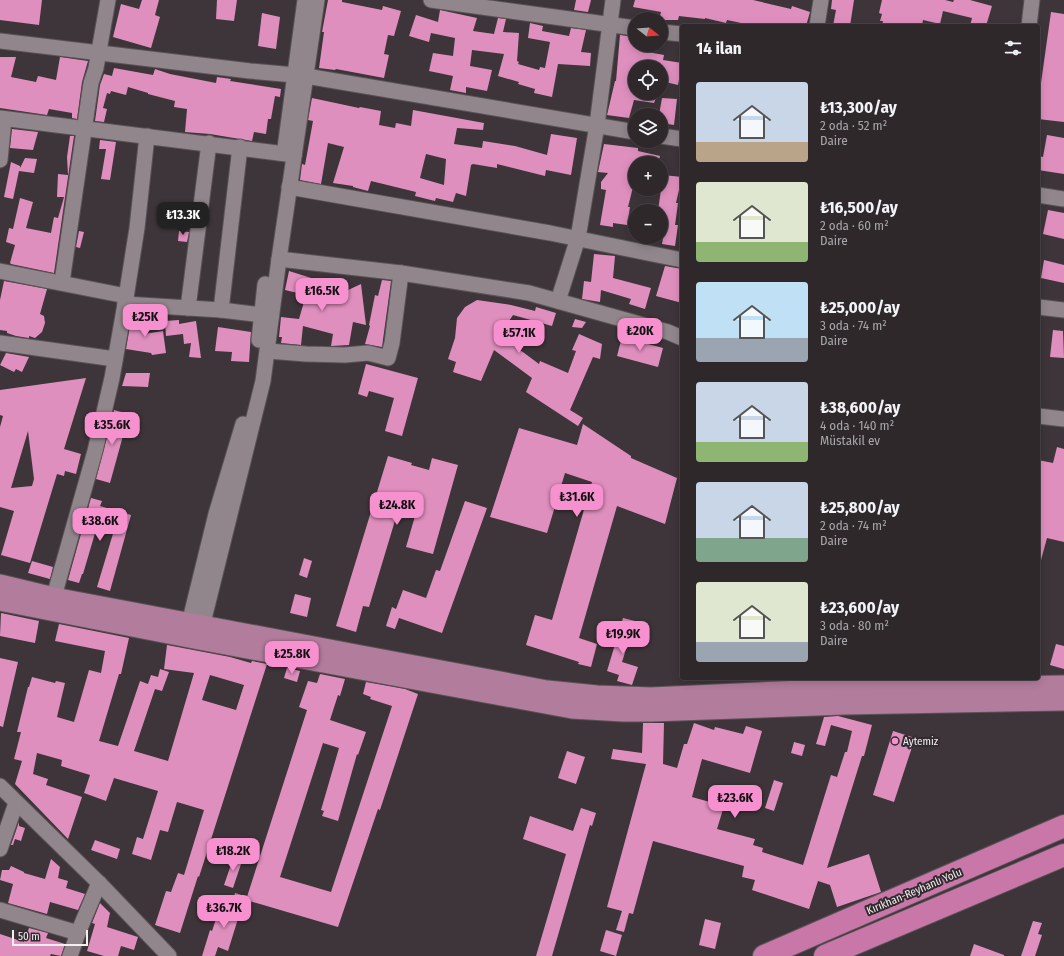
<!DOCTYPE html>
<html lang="tr">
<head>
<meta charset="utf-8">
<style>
  :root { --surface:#2e282b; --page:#3a3437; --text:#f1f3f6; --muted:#a7a6a9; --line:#494447; --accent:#f790ce }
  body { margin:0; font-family:"Fira Sans Condensed",sans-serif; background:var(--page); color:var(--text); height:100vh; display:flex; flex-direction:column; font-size:15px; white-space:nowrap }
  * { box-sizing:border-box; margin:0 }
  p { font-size:13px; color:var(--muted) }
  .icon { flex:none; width:22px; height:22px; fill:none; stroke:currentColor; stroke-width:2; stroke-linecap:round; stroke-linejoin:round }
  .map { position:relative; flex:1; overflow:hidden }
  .drawer { position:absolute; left:680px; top:24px; width:360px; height:656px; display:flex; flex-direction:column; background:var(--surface); border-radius:4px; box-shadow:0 2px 10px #0003,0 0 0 1px var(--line) }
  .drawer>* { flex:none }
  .needle { width:26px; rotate:107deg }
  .fabs { position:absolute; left:628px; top:12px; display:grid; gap:8px }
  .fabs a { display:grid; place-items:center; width:40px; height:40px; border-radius:50%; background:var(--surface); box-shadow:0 2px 10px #0003,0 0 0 1px var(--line); font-size:20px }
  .scale { position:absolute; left:12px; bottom:10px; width:76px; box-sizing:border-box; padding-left:4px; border:2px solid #f3eef0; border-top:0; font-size:11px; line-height:14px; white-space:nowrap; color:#f3eef0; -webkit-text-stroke:3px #322b2f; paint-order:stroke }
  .price { position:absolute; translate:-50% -34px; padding:0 9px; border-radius:8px; background:var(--accent); color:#111; font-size:13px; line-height:26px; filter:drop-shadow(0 1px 2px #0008) }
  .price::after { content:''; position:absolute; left:50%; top:24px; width:12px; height:9px; margin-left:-6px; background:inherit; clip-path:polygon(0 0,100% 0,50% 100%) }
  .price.active { background:#222; color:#fff }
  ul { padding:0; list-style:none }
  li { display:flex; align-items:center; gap:12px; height:100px; padding:0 16px }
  li span { display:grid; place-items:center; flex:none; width:112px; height:80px; border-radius:4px; color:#555 }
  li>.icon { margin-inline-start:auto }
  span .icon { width:48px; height:48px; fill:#fffc; stroke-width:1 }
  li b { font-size:17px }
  h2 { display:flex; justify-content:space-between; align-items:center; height:48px; padding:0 16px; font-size:17px }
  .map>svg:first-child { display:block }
  .building { fill:#df8fbe; fill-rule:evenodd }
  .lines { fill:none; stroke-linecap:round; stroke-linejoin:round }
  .minor-casing { stroke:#5a5356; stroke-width:17 }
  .major-casing { stroke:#5a5356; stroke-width:21 }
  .highway-casing { stroke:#5a5356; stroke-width:24 }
  .minor { stroke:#90868b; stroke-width:15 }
  .major { stroke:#b27c9c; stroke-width:19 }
  .highway { stroke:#c976a8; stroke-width:22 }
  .poi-dot { fill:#f790ce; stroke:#322b2f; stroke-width:1.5 }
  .labels { text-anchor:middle; stroke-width:4; stroke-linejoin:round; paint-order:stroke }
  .poi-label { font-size:11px; fill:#f3eef0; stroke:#322b2f; text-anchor:start }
  .street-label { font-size:11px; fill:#f3eef0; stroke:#322b2f }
</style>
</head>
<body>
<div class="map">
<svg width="1064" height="956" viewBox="0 0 1064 956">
  <rect width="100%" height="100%" fill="#3d3539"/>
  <g class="building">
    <path d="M0 0H42L39 25 0 20Z"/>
    <path d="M142 0H159L155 15 160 17 151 48 113 37 121 4 139 9Z"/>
    <path d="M217 0H237L234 21 216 19Z"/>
    <path d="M328 0H342V2L382 10 383 6 401 11 394 36 388 35 384 54 389 55 384 78 336 69 335 70 319 68 324 32H322Z"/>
    <path d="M576 0H591L588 12 574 10Z"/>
    <path d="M635 0H753L791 9 792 6 810 12 806 26H755L727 20 726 23 705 18V19L679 16 678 20H661L659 19 661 12 633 7Z"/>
    <path d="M832 0H854L850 26H833L836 10 831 9Z"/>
    <path d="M882 0H945L953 2 954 0H970L992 6 986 26H970L972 18 943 11 940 24 923 20 922 26H882L883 21H880L882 14 879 13Z"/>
    <path d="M440 10 477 18 473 31 494 34 498 18 506 19 503 32 519 33 517 61 519 62 518 64 539 70 540 67 545 68 550 42 528 38 530 23 543 26 542 31 569 36 571 28 586 30 581 52 591 53 590 66 558 64 552 97 534 93 535 89 518 84 519 82 498 76 504 54 472 50 470 66 492 70 487 91 466 87V93L450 90 453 76 429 71 433 53 453 56 455 38 431 33 429 42 409 36 416 15 438 22Z"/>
    <path d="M1051 12 1064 14V122L1038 119V104Z"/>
    <path d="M262 13 280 17 276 49 258 46Z"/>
    <path d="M620 35 635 37V45H643L642 51 664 55 663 60 682 63 678 85 661 81V67H632L629 83 635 84V93H658L654 103 634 100 629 118 607 115 615 81H616Z"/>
    <path d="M0 57H16L11 77 36 82 38 76 56 80 60 57 88 61 82 82 77 119 72 118V113L49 109 47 115 0 108Z"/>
    <path d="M114 68 153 75 155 69 170 74 216 83 217 77 231 79 230 81 281 89 280 97 275 96 271 119H268L266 134 254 132 252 141 210 134 185 132 187 109 174 107 175 101 148 94V93L128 87 126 95 111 91 110 94 107 93 103 108 107 109 104 122 95 121 100 85 104 74 112 76Z"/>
    <path d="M312 98 359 108 360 107 381 111 379 125 395 128 396 123 411 126 413 110 484 123 483 130 457 128 454 144 482 148 483 141 515 146 547 155 551 134 577 138 571 175 546 170 545 176 497 164V168L473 164 471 165 466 196 456 193 453 202 436 198 435 201 415 196 416 192 371 181 368 191 353 187V186L333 183 344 147 328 143 321 184 300 180 302 164 305 165 313 121 308 120ZM426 154 446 159 444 185 420 178Z"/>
    <path d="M662 98 677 99 674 125 661 123V115H659Z"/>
    <path d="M12 129 38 132 33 150 10 148Z"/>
    <path d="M1047 135 1064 138V174L1038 170V156L1043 157Z"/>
    <path d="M70 136H74L54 273 11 264 10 263 15 245 6 242 9 228 13 229 20 198 33 202 26 228 51 233 54 217 58 218 64 197H57L58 174 68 175 67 157Z"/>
    <path d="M100 140 116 142 110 180 101 179 106 149H99Z"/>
    <path d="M604 144 638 148V151L660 156 658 163H635L631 183H634L628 207H630L627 225 613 223V227L600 225 606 190 601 189V182L608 173 598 172Z"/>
    <path d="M25 158 37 159 34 173 19 171 13 199 4 197 11 162 20 166V168Z"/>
    <path d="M663 175 682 177 676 203H678L675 225H678L675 246 662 244 665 228 661 227V211H658Z"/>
    <path d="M1048 210 1064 213V239L1043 234Z"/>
    <path d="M79 231 84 232 80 248 76 247Z"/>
    <path d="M179 231 189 232 187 242 178 241Z"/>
    <path d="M594 254 615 256 613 278 651 288 645 309 629 304 631 299 601 290 600 302 582 299 584 281 591 282Z"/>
    <path d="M1044 260 1064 265V283L1041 278Z"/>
    <path d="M665 266 682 269V303L656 296Z"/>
    <path d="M289 271 324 282 321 302 343 303 346 291 361 284 366 325 353 322 349 345 331 346 333 334 303 326 301 345 281 343 282 337H279L281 317 299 319 306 295 285 290Z"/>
    <path d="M382 280 391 281 382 347 365 344 370 326 369 325 375 295 378 296Z"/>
    <path d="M4 281 47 289 40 314 44 316 45 323 42 332 35 338 29 336V338L16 336 7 333V331L0 330V300Z"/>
    <path d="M477 300 511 305 535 311 536 307 556 313 552 326 513 315 500 335 539 364 540 361 568 373 576 351 572 350 579 334 602 344 600 359 593 357 570 410 583 418 578 426 526 392 532 378 494 350 481 381 453 372 456 362 448 359 455 338 457 318 465 307Z"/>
    <path d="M132 314 147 316 144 334 163 331 166 353 152 355 151 353 126 349Z"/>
    <path d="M575 319 586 322 582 328 572 327Z"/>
    <path d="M179 320V324L196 321 201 358 189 357 191 343 184 344 183 334 166 336 165 321Z"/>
    <path d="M218 327 251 332 249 362 231 361 232 352 215 351Z"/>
    <path d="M1053 330 1063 331 1064 358 1050 357Z"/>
    <path d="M622 337 663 348 658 367 617 356Z"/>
    <path d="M6 353 29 357 22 372 16 369 14 372 0 365Z"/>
    <path d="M366 364 418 378 402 436 385 431 394 398 369 391 367 397 358 394Z"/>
    <path d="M126 373H150L148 387 122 386Z"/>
    <path d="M86 378 64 449 81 454 76 474 65 471 64 476 57 474 30 563 1 555 14 511 0 507V427L3 416 0 415V390ZM28 431 34 479 32 486 11 488Z"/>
    <path d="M114 410 129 414 110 483 96 479Z"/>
    <path d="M583 424 631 456V458L677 478 665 524 617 506 579 638 597 644 591 667 578 664 579 662 526 645 535 615 552 620 592 482 565 473 547 533 490 517 519 428 577 445Z"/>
    <path d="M1057 447 1064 449V542L1047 538 1041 560H1038V460L1053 463Z"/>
    <path d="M388 456 412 463 411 465 429 470 432 458 458 465 433 554 406 547 420 499 403 494 369 607 363 606 356 632 336 626Z"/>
    <path d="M91 498 102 501 100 506 131 515 110 591 97 587 115 527 98 523 83 574H82L79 583 68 580Z"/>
    <path d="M465 501 487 508 442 633 399 618 395 629 386 626 392 607 396 609 403 590 426 598 436 570 440 571Z"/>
    <path d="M304 558 312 561 307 578 299 575Z"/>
    <path d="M32 561 53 567 50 579 28 573Z"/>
    <path d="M295 594 311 598 307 617 290 613Z"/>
    <path d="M1 613 39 621 35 643 0 636Z"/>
    <path d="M623 618 635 621 622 662 638 667 632 685 617 681 619 675 607 671Z"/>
    <path d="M59 624 129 638 121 674H119L99 741 118 746 140 681 148 684 151 675 158 677 160 669 169 672 162 691 155 689 134 751 168 761 194 673 164 669 167 645 230 657 251 663 252 661 267 664 199 877 198 876 180 933 155 925 166 891 171 892 178 873 184 875 204 810 177 802 168 832 160 830 151 860 132 854 137 837 143 839 158 791 114 778 106 801 84 793 90 775 61 766 62 760 37 753 33 774 48 779 46 785 82 797 68 839 15 784 22 761 14 759 21 732H17L28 687H29L32 677 55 683 56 681 65 683 57 717 74 722 89 670 101 673 105 651 55 641ZM210 675 244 685 236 710 202 700Z"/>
    <path d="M1056 644 1064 646V669L1050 665Z"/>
    <path d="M0 658 18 662 3 727 0 726Z"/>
    <path d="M287 668 300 671 297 682 284 678Z"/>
    <path d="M320 674 345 679 340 696 338 695 330 720 366 732 358 755 357 754 338 821 322 816 324 811 321 810 339 748 323 743 280 877 331 892 392 706 370 699 371 697 363 694 366 682 405 689 418 694 380 810 378 809 338 927 246 900 307 710 299 707 308 681 317 683Z"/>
    <path d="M838 716 872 725 864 756H862L827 868 869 854 881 892 837 907 830 885 818 881 809 909 752 890 755 880 742 877 744 866 653 841 633 914 629 913 624 932 616 930 622 911 607 907 646 764 611 759 613 749 642 753 643 723H664L663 764 677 768 684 744H687L694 723 714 730 715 727 743 734 746 726 762 731 750 773 702 759 692 797 724 806 717 829 755 839 753 845 763 848 762 852 803 865 831 775 837 777 845 752H847L852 731 831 725 825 746 816 744 824 717Z"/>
    <path d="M893 731 915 738 894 802 873 795Z"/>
    <path d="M794 742 805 745 802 756 791 753Z"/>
    <path d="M567 751 585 757 576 784 558 778Z"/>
    <path d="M774 780 783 783 774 811 765 808Z"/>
    <path d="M581 808 596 813 592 826 590 825 552 956H536L566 854 523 839 530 816 573 831Z"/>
    <path d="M19 822V826L25 828 21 841 15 839 13 845H11Z"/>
    <path d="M95 840 120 849 117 859 91 850Z"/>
    <path d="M234 856 243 858 233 888 224 885Z"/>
    <path d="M51 859 60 867 58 878 68 881 66 888 85 894 78 910 50 902 47 914 8 903 13 884 0 880 2 870H9L11 866 24 872V873L45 879Z"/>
    <path d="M235 893 245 896 228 951 218 947 215 956H202L210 930 212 931 216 919 223 921 226 912 229 914Z"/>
    <path d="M100 903 110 913 107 927 138 937 134 950 121 946 118 956H104L87 951 95 924 92 923Z"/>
    <path d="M705 919 721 923 715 949 699 945Z"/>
    <path d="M1033 921 1042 923 1038 934 1042 935 1035 956H1021Z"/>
    <path d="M29 928 48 933 46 938 65 944 61 956 51 954 50 956H0V934L24 942Z"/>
    <path d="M606 930 622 935 616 956 600 951Z"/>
    <path d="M974 944 1004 955V956H970Z"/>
  </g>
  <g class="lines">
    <defs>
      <g id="minor">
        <path d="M431 0 635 28"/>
        <path d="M817 26 821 0"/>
        <path d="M1029 26 1032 0"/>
        <path d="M661 32 682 34"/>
        <path d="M0 41 250 71 306 76 635 132"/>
        <path d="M0 118 294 155"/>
        <path d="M661 136 682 139"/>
        <path d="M285 148 305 0"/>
        <path d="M0 160 4 119"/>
        <path d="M289 187 550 233 682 260"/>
        <path d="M1038 195 1064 199"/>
        <path d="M279 259 401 273 529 293 668 332 682 338"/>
        <path d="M0 271 126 296"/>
        <path d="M62 282 91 83 96 68 108 0"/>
        <path d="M558 301 578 238 597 125 613 0"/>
        <path d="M125 304 137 228 147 136"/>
        <path d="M1038 307 1064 310"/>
        <path d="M188 308 209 143"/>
        <path d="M221 310 240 147"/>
        <path d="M259 340 265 284"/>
        <path d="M0 343 115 359"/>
        <path d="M268 351 306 354 345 355 368 353 388 358 392 343 401 273"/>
        <path d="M1038 416 1064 419"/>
        <path d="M51 607 95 451 112 378 125 304 221 310 271 316"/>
        <path d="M187 632 216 514 243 424"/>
        <path d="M200 635 263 381 279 259 317 0"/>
        <path d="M0 786 99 883 169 956"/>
        <path d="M0 849 16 803"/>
        <path d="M0 910 78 933"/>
        <path d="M70 956 78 933 99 883"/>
      </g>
      <g id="major">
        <path d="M0 584 54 597 356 654 547 690 597 695 651 697 846 688 1064 685"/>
        <path d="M0 601 199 640 572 709 623 712H651L844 705 1064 701"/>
      </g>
      <g id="highway">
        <path d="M764 956 1064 826"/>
        <path d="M825 956 1064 855"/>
      </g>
    </defs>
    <use href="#minor" class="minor-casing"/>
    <use href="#major" class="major-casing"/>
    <use href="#highway" class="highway-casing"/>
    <use href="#minor" class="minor"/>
    <use href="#major" class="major"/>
    <use href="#highway" class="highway"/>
  </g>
  <circle class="poi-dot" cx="895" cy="741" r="4"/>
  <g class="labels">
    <g class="poi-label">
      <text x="903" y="745">Aytemiz</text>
    </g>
    <g class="street-label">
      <text transform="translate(914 891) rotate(-23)" y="4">Kırıkhan-Reyhanlı Yolu</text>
    </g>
  </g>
</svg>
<div class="fabs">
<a><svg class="needle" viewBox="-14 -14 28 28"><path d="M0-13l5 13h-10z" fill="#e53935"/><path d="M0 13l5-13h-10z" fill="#a7a6a9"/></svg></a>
<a><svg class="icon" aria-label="locate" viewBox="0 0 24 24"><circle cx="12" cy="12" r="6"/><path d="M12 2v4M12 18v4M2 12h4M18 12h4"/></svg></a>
<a><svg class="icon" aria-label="layers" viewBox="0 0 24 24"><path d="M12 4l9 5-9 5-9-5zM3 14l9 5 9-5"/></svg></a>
<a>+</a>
<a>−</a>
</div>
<div class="scale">50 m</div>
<b class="price active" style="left:183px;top:236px">₺13.3K</b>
<b class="price" style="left:322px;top:312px">₺16.5K</b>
<b class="price" style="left:145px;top:338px">₺25K</b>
<b class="price" style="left:640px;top:352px">₺20K</b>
<b class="price" style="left:519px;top:354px">₺57.1K</b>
<b class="price" style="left:112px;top:446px">₺35.6K</b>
<b class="price" style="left:577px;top:518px">₺31.6K</b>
<b class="price" style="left:397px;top:526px">₺24.8K</b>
<b class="price" style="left:100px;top:542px">₺38.6K</b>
<b class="price" style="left:623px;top:655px">₺19.9K</b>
<b class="price" style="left:292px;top:675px">₺25.8K</b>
<b class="price" style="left:735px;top:819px">₺23.6K</b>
<b class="price" style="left:233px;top:872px">₺18.2K</b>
<b class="price" style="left:224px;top:929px">₺36.7K</b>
<section class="drawer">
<h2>14 ilan<svg class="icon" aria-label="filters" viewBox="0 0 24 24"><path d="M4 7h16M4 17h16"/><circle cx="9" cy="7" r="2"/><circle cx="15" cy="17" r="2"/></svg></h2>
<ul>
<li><span style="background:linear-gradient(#c9d6e8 75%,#b9a48a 0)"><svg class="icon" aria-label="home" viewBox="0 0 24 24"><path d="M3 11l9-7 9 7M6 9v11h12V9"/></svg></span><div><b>₺13,300/ay</b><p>2 oda · 52 m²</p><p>Daire</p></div></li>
<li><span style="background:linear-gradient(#dfe7d0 75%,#8fb573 0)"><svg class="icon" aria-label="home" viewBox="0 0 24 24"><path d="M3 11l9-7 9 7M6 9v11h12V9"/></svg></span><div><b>₺16,500/ay</b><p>2 oda · 60 m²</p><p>Daire</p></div></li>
<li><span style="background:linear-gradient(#bfe0f5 70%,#9aa5b1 0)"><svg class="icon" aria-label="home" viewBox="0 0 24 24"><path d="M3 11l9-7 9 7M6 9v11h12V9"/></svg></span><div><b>₺25,000/ay</b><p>3 oda · 74 m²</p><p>Daire</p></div></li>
<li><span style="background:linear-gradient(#c9d6e8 75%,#8fb573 0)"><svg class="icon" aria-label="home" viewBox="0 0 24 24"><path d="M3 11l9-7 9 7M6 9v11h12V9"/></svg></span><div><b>₺38,600/ay</b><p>4 oda · 140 m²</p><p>Müstakil ev</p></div></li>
<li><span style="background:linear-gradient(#c9d6e8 70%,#7fa58c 0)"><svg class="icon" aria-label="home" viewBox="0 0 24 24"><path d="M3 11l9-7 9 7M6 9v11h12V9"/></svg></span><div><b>₺25,800/ay</b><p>2 oda · 74 m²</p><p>Daire</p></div></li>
<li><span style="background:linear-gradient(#dfe7d0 75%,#9aa5b1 0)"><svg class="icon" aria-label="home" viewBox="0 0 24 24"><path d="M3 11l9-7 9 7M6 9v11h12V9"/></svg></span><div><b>₺23,600/ay</b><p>3 oda · 80 m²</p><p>Daire</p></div></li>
</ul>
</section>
</div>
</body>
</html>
